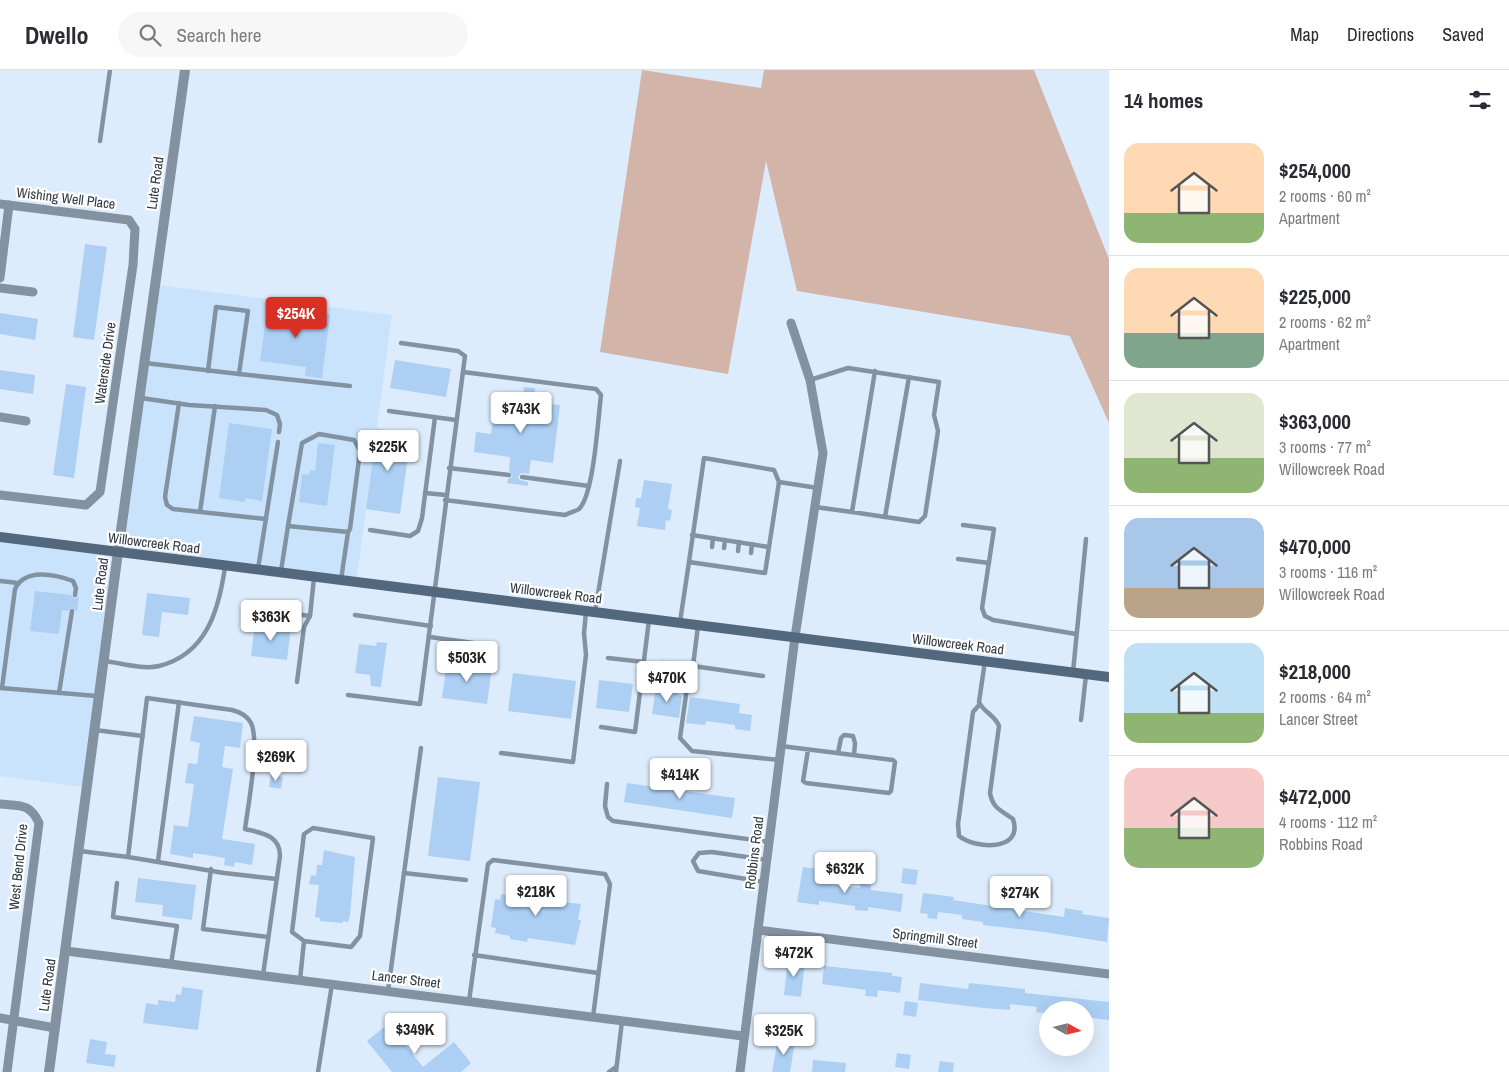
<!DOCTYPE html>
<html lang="en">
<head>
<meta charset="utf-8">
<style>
  :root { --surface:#fff; --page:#f7f7f7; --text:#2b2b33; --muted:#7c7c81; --line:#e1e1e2; --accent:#d93025 }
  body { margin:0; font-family:"Archivo Narrow",sans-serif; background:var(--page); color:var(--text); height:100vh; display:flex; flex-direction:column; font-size:19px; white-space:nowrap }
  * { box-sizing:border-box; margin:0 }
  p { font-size:16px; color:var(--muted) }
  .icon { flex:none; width:28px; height:28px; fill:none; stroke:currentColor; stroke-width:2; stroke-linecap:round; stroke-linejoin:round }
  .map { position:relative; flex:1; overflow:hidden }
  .panel { display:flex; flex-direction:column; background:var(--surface); width:400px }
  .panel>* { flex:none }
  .needle { width:32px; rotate:98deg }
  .tools { position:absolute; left:1039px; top:931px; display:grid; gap:10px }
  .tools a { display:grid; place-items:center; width:55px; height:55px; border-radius:50%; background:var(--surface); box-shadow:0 5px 20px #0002; font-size:25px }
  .price { position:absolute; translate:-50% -42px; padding:0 11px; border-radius:5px; background:#fff; color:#222; font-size:16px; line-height:32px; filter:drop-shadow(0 1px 2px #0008) }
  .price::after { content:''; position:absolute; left:50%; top:30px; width:15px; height:11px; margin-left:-8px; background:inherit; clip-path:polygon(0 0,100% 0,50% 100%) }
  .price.current { background:var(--accent); color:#fff }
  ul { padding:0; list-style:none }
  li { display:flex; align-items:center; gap:15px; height:125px; padding:0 15px }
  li+li { border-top:1px solid var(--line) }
  li span { display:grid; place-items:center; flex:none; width:140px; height:100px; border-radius:15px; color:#555 }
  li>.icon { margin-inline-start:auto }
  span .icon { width:60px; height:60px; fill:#fffc; stroke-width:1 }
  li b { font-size:21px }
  h2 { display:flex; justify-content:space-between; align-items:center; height:60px; padding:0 15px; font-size:21px }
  header { display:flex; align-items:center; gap:30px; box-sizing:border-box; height:70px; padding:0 25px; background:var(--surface); border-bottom:1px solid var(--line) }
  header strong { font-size:24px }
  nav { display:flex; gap:28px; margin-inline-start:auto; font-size:18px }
  .search { width:350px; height:45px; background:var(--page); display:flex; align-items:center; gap:12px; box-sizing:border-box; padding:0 18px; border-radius:28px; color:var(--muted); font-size:19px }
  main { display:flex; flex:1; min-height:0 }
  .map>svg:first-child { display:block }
  .built { fill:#cae3fc }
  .green { fill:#d2b4a9 }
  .building { fill:#accff3 }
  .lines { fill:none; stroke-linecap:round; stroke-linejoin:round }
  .service { stroke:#8392a1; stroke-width:4.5 }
  .minor { stroke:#8392a1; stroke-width:9 }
  .tertiary { stroke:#8392a1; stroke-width:10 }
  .secondary { stroke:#53677d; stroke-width:10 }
  .labels { text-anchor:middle; stroke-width:4.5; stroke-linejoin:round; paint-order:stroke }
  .street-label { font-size:14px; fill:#2f3943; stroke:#fff }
</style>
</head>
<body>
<header>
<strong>Dwello</strong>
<div class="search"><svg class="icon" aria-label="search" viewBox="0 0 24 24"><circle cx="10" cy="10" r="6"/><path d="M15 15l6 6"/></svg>Search here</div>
<nav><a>Map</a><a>Directions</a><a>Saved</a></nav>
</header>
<main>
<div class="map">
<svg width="1109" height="1002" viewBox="0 0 1109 1002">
  <rect width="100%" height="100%" fill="#ddecfc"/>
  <g class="built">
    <path d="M159 215 392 245 357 507 121 479Z"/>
    <path d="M0 471 112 484 83 717 0 706Z"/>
  </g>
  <path class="green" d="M642 0 761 18 764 0H1034L1109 189V353L1070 266 797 221 766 91 728 304 600 282Z"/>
  <g class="building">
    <path d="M85 174 107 177 94 270 73 267Z"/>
    <path d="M268 235 330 244 322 308 305 306 306 297 260 291Z"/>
    <path d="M0 243 38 249 35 270 0 264Z"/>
    <path d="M395 290 451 299 446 327 390 318Z"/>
    <path d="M0 300 35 305 33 324 0 319Z"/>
    <path d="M66 314 86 317 74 408 53 405Z"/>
    <path d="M524 317 535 318 533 332 560 335 553 393 531 390 529 404 521 403 518 407 520 410 528 412V416L507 413 508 409 513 406 509 401 510 387 474 382 476 362 491 364 496 328 523 331Z"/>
    <path d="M229 353 272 359 262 431 245 428V432L219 428Z"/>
    <path d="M377 359 411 364 400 444 366 439Z"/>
    <path d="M318 373 335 375 327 436 299 432 302 404 309 405 310 400 315 401Z"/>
    <path d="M644 410 672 414 668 439 672 440 670 451 666 450 665 460 637 456 640 438 635 437 636 428H641Z"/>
    <path d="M35 521 71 525 75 529 79 526 77 542 72 537 68 541 62 540 59 564 30 561Z"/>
    <path d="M147 523 190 528 188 545 162 542 159 567 142 565Z"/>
    <path d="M255 554 291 558 287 590 251 586Z"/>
    <path d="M377 572 387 573 381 617 371 616 370 605 355 603 359 574 376 576Z"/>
    <path d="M447 592 492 597 487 634 442 628Z"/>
    <path d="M513 603 576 611 571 649 508 641Z"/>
    <path d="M599 610 633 614 629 642 596 638Z"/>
    <path d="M656 617 678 620V625L682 626 679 648 652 644Z"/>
    <path d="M690 627 740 634 739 643 752 645 750 661 735 659V655L706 651 705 655 686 653Z"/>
    <path d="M194 646 243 653 240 678 225 676 222 697 233 699 222 769 255 774 252 795 235 792 234 797 224 795 225 788 193 783V788L170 784 174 755 188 757 194 714 185 713 188 693 197 694 200 673 190 671Z"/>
    <path d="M271 705 283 707 281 719 269 717Z"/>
    <path d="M438 707 480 712 470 791 428 786Z"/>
    <path d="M627 713 735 728 732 748 624 732Z"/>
    <path d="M324 780 355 787 350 845 348 852 343 851 342 853 320 851V848L315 847 319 815 309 814 311 805 316 806 317 795H322Z"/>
    <path d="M803 797 824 800 822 813 860 818V813L871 815V820L903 824 901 842 868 837V841L855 840V836L819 831V835L797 832Z"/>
    <path d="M903 798 918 800 916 815 901 813Z"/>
    <path d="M138 808 196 815 192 850 162 846 163 835 135 832Z"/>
    <path d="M516 813 538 817 536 829 581 834 578 850H581L575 875 528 868 527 872 510 869V866L495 863 496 858 491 857 495 829 500 830 501 824 514 826Z"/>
    <path d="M923 823 954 827 953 830 1064 847 1065 838 1083 841 1082 844 1109 848 1107 872 1044 862 983 855V852L962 849V845L938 842 937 849 927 848 928 844 920 843Z"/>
    <path d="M788 888 805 891 801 927 784 925Z"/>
    <path d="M824 896 892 903V906L902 907 900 923 878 920 877 927 865 926 866 920 822 914Z"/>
    <path d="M920 913 968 919 969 913 1025 919V923L1109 932V950L1085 947V940H1048V944L1036 942 1037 937 1010 934V940L984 938 918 930Z"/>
    <path d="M182 917 203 920 198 960 143 953 146 933 158 935V930L175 932 176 924 181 925Z"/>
    <path d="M905 931 918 933 916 947 903 945Z"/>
    <path d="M388 954 423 997 454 972 471 993 461 1002H392L367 971Z"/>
    <path d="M90 969 107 972 105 984 116 985 114 997 86 993Z"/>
    <path d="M778 969 795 971 790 1002H772Z"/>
    <path d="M897 983 911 985 909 999 895 997Z"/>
    <path d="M813 990 846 993 845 1002H812Z"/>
    <path d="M940 991 954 993 953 1002H938Z"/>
  </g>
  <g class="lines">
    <g class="service">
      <path d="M100 71 110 0"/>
      <path d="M145 293 239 304 248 241 216 237 208 301"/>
      <path d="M239 304 350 316"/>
      <path d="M810 310 848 298 939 312 934 345 938 361 925 446 919 452 852 442 875 301"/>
      <path d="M141 328 189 335 266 340 277 345 280 354 279 362"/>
      <path d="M179 333 165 427 167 435 173 439 266 449"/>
      <path d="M389 341 456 350"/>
      <path d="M449 398 509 405"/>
      <path d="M522 407 589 416"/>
      <path d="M425 423 446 425"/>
      <path d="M445 430 565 445C569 443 576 441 579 439 594 425 598 348 601 325L596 319 463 302"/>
      <path d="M815 437 852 442"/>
      <path d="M200 442 215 336"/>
      <path d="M885 447 909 307"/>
      <path d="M963 455 994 459 982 538 985 546 993 550 1076 564"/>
      <path d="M288 456 302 373 319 364 354 370 360 381 350 459 348 462"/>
      <path d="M370 460 410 466 418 461 422 448 435 347"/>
      <path d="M692 465 769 477"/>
      <path d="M712 477 713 468"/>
      <path d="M724 478 725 470"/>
      <path d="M738 481 739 472"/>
      <path d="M751 483 752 474"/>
      <path d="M958 489 989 493"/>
      <path d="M689 492 704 388 774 400 779 412"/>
      <path d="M258 499 278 372"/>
      <path d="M281 501 288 456 348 462 341 510"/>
      <path d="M0 511 18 513"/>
      <path d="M252 538 310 546"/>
      <path d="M595 542 620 391"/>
      <path d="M355 545 431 556"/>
      <path d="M680 552 689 492 765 503 779 412 818 418"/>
      <path d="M698 556 693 596 763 606"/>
      <path d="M430 567 495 576"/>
      <path d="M608 588 644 592"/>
      <path d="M105 591C121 593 143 600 159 596 207 584 219 539 225 497"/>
      <path d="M663 593 692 596"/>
      <path d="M690 596 680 668 692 681 780 690"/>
      <path d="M1073 602 1086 469"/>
      <path d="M297 612 304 557 310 546 314 508"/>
      <path d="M1 618 97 626"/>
      <path d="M2 618 15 519C25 498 54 504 73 511L76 518 75 525"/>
      <path d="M59 623 72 541"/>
      <path d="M348 625 420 634 465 286 458 281 401 273"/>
      <path d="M980 634 973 642 958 754 959 766C975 779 1024 782 1013 749 1001 740 993 739 990 723L999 656C995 645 983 642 979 632L985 591"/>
      <path d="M1081 650 1086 605"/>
      <path d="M601 657 635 662 649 550"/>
      <path d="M95 660 143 666"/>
      <path d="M781 676 893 690 895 692 891 721 889 723 806 713 803 711 808 680"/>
      <path d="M501 683 573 692 586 585 584 563 586 542"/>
      <path d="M838 683 841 668 844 665 853 666 855 673 854 685"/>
      <path d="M607 714 605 736 608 747 613 751 769 772"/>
      <path d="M80 781 128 787"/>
      <path d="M158 791 179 632"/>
      <path d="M211 799 203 859 268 867"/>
      <path d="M404 803 421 678"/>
      <path d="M764 812 698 801 693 791 699 783 712 782 767 790"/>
      <path d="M117 813 113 847 177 856 171 894"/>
      <path d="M474 885 598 903"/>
      <path d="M263 905 280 786C280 765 262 763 245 759 248 737 260 671 251 653 247 645 240 642 232 640L147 628 128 787 224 803 277 809"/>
      <path d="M300 910 304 871 351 877 360 866 373 768 313 758 304 764 292 862 304 871"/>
      <path d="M388 921 404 803 466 810"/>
      <path d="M469 931 488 794 493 790 605 804 610 814 593 947"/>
      <path d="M318 1002 332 914"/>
      <path d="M609 1002 616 997"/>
      <path d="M616 1002 622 951"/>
    </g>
    <g class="minor">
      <path d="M0 134 129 150 135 159 133 195 100 422 86 435 0 425"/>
      <path d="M0 208 9 135"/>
      <path d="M0 218 33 222"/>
      <path d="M0 347 26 351"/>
      <path d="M0 734C20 736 30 733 39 753L7 1002"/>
      <path d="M758 860 1109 904"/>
      <path d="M66 881 743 966"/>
      <path d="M0 948 55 958"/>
      <path d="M740 1002 795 567 823 383 810 310 791 253"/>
    </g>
    <path class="tertiary" d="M49 1002 118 482 185 0"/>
    <path class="secondary" d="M0 467 1109 607"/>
  </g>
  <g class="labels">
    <g class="street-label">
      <text transform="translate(155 113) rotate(-82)" y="5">Lute Road</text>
      <text transform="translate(66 128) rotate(7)" y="5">Wishing Well Place</text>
      <text transform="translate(105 293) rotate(-82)" y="5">Waterside Drive</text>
      <text transform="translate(154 473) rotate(7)" y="5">Willowcreek Road</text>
      <text transform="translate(100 514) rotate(-83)" y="5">Lute Road</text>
      <text transform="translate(556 523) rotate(7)" y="5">Willowcreek Road</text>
      <text transform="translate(958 574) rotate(7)" y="5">Willowcreek Road</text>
      <text transform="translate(754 783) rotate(-83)" y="5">Robbins Road</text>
      <text transform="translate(18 797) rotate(-84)" y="5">West Bend Drive</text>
      <text transform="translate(935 868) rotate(7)" y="5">Springmill Street</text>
      <text transform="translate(406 909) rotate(7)" y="5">Lancer Street</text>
      <text transform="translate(47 915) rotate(-82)" y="5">Lute Road</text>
    </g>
  </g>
</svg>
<div class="tools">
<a><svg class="needle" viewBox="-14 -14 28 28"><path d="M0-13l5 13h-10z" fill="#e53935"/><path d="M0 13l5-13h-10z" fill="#7c7c81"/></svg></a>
</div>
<b class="price current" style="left:296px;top:269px">$254K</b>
<b class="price" style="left:521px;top:364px">$743K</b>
<b class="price" style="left:388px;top:402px">$225K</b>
<b class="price" style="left:271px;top:572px">$363K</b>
<b class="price" style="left:467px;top:613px">$503K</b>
<b class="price" style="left:667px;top:633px">$470K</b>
<b class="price" style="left:276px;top:712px">$269K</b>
<b class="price" style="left:680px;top:730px">$414K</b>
<b class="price" style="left:845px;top:824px">$632K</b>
<b class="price" style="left:536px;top:847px">$218K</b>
<b class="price" style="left:1020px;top:848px">$274K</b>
<b class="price" style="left:794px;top:908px">$472K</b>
<b class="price" style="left:415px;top:985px">$349K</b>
<b class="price" style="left:784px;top:986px">$325K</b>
</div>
<section class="panel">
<h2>14 homes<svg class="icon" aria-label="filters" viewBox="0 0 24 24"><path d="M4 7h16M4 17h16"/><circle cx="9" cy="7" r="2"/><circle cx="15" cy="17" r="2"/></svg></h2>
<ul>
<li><span style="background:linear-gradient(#ffd9b3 70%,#8fb573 0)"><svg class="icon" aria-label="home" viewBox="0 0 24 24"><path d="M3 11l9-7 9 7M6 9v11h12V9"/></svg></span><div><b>$254,000</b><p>2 rooms · 60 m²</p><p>Apartment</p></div></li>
<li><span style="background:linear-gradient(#ffd9b3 65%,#7fa58c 0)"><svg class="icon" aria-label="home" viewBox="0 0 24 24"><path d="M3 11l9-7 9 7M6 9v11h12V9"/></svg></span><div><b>$225,000</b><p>2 rooms · 62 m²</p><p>Apartment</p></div></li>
<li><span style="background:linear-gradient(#dfe7d0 65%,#8fb573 0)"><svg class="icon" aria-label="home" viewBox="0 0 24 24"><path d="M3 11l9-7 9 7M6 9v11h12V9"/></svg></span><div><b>$363,000</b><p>3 rooms · 77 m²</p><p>Willowcreek Road</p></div></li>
<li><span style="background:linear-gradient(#a9c7e8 70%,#b9a48a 0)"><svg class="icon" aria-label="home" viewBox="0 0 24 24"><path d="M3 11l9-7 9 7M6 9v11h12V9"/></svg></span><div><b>$470,000</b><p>3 rooms · 116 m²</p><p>Willowcreek Road</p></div></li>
<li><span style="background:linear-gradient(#bfe0f5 70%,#8fb573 0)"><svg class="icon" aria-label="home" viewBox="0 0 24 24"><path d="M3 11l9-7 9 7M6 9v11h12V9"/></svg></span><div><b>$218,000</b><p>2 rooms · 64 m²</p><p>Lancer Street</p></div></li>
<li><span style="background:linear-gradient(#f6c9c9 60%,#8fb573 0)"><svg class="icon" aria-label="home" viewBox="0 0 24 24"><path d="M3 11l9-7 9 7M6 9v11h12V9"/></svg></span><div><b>$472,000</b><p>4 rooms · 112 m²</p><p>Robbins Road</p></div></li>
</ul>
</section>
</main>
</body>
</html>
